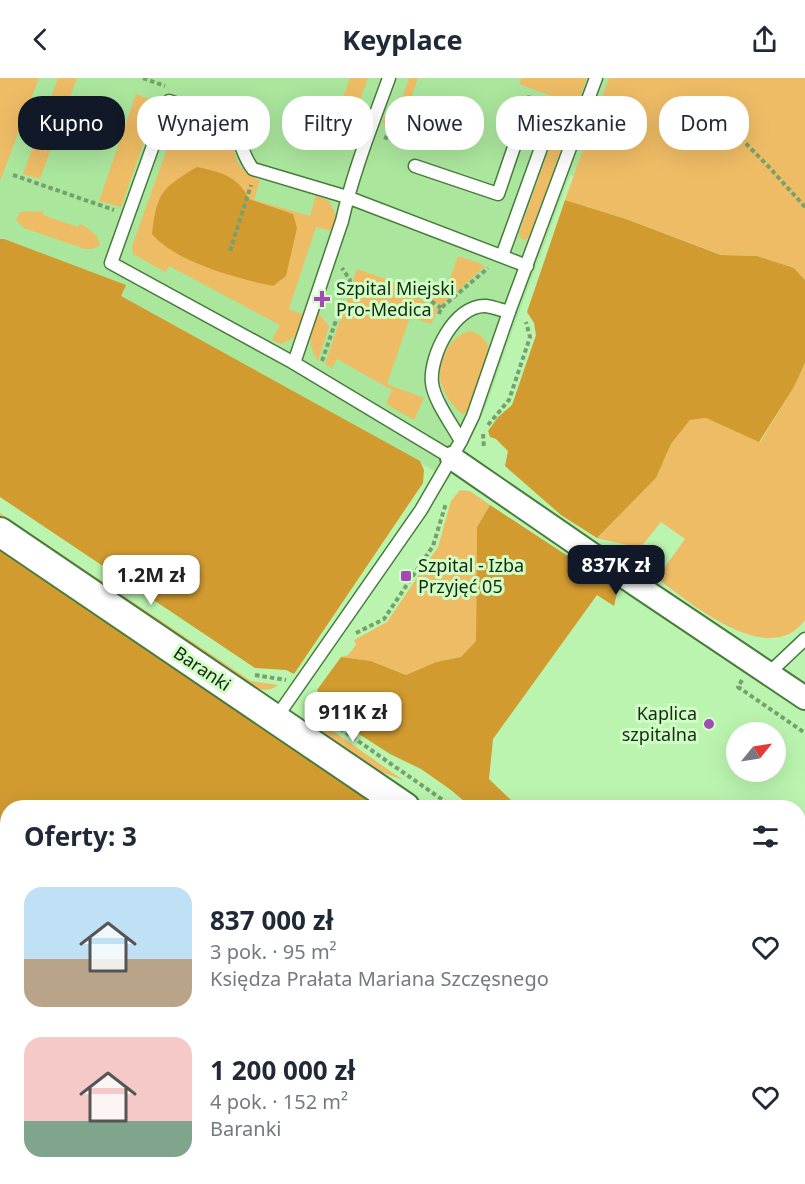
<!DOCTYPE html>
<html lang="pl">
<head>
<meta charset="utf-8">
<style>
  :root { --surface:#fff; --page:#f2f2f3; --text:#1f2937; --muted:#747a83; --accent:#111827 }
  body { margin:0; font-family:"Noto Sans",sans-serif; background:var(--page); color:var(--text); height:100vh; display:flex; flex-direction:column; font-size:22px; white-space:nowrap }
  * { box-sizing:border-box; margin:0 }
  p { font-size:20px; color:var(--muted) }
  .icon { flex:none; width:33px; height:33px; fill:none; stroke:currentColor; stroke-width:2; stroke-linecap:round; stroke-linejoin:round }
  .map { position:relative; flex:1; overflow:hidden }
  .panel { position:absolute; left:0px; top:722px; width:806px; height:386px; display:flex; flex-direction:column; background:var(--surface); border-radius:24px 24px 0 0; box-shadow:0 6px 24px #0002 }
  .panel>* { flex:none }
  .banner { position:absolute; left:18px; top:18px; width:770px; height:54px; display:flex; gap:12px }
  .needle { width:39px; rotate:60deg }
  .tools { position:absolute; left:726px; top:644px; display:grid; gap:12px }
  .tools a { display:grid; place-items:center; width:60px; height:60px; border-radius:50%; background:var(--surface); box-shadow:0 6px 24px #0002; font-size:30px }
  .price { position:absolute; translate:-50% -51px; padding:0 14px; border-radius:12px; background:#fff; color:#222; font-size:20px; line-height:39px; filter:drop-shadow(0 2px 3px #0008) }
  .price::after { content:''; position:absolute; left:50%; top:36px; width:18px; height:14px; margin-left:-9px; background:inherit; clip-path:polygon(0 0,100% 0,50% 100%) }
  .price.selected { background:var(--accent); color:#fff }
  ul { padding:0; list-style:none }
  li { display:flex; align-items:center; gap:18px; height:150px; padding:0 24px }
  li span { display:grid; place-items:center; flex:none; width:168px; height:120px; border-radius:18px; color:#555 }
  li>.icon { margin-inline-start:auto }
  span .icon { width:72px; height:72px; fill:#fffc; stroke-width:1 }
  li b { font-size:26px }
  h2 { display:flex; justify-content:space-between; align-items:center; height:72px; padding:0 24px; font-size:26px }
  .tag { padding:0 21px; border-radius:24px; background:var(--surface); box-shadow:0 6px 24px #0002; font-size:21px; line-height:54px }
  .tag.selected { background:var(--accent); color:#fff }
  header { display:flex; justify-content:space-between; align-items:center; height:78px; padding:0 24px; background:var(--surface); font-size:27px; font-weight:700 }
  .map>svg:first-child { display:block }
  .built { fill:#abe69d }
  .green { fill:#eebc65 }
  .forest { fill:#d19b30 }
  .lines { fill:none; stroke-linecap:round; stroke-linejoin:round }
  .service-casing { stroke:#487c3d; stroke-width:15 }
  .minor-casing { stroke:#487c3d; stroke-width:26 }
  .tertiary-casing { stroke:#487c3d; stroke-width:32 }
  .path { stroke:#76a06d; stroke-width:4; stroke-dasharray:4.5 3; stroke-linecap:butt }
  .service { stroke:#fff; stroke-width:12 }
  .minor { stroke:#fff; stroke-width:22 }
  .tertiary { stroke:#fff; stroke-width:28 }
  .poi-dot { fill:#a34ab7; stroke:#d1fec6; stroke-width:2 }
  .labels { text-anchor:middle; stroke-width:6; stroke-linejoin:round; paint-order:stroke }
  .poi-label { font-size:18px; fill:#152a10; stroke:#d1fec6; text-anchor:start }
  .street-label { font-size:18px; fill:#152a10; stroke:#d1fec6 }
</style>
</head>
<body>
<header><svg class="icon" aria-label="back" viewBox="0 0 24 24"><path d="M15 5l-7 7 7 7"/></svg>Keyplace<svg class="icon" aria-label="share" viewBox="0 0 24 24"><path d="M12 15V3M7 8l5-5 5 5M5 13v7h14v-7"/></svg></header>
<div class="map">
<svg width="805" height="1106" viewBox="0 0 805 1106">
  <rect width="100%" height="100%" fill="#bbf4af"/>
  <path class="built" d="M0 0H805V3L751 161 570 97 510 259 487 326 471 360 449 401 52 183 0 164Z"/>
  <g class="green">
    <path d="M0 0H39L0 103Z"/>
    <path d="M58 0H77L40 101 23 96Z"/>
    <path d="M350 0H368L344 65 329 60Z"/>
    <path d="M409 0H418L397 60 382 44 387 34 398 32Z"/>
    <path d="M522 0H587L529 159 525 162 520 160 519 155 566 23 519 6Z"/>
    <path d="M609 0H805V202L794 190 757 178 722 177 626 141 565 122Z"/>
    <path d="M136 16 154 23 157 27 121 129 99 123Z"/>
    <path d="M220 51 227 55C239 78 231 89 260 102L254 122 310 138 316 117 329 123 337 139 332 153 316 149 289 231 304 237C298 254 299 259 281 266L272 262 280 247 169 188 165 194 133 176 132 168 173 54 183 57 185 53 211 62 215 53Z"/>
    <path d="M44 133 43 137 78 149 80 146C88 150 99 157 100 167L92 171H85L24 150 16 142 20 134Z"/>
    <path d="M458 178 482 186 484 189 441 228 422 215V213L443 220Z"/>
    <path d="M357 191 418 212 415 218 438 231 431 246 410 239 387 306 424 320 414 342 386 326 392 312 337 281 332 290 325 286Z"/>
    <path d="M317 234 329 248 318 283C306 266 311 252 317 234Z"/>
    <path d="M470 253C481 256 488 262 489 274L467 334 462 336C453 328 444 317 441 305 436 284 450 258 470 253Z"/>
    <path d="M805 285V542C769 592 690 525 657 500L685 461 661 444 640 470 597 460 656 400 671 366 690 342 706 340 760 364 794 309Z"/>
    <path d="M460 412 470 413 490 427 477 449 476 563 462 579 436 584 406 597 371 583 341 579 348 577 356 567 354 562 387 544 438 469 451 423Z"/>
    <path d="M0 435 251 603 278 607C269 614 262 612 252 609L0 441Z"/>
    <path d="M308 623 319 631 333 653 403 702 364 688 321 657 314 650 309 638Z"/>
  </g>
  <g class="forest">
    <path d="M197 89C222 95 237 97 249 121L293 136 297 150 286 198 273 208C236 200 177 185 152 156 157 114 162 110 197 89Z"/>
    <path d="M565 122 626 141 721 177 757 178 794 190 805 202V285L794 309 759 364 706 340 690 342 671 366 656 400 597 460 561 437 505 388 508 373 496 361 490 359 488 353 498 339 512 327 536 257 534 245 527 234Z"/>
    <path d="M0 161H4L126 207 121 218 420 383 424 392 423 405 294 596 286 592 255 590 0 419Z"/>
    <path d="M490 427 618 511 614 528 597 517 493 661 489 701 518 729H471L451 712 421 691 390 676 342 645 317 612 341 579 371 583 406 597 436 584 461 579 476 563 477 449Z"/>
    <path d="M0 468 383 729H8V1100H798V1016L805 1021V1106H0Z"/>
  </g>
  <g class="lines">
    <defs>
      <g id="service">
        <path d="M389 0C372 47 353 94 342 143L294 285 111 185 169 23 225 42C241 53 240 76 253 91L347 119 527 188"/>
        <path d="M415 88 498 116 529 25 554 34 502 178"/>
        <path d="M294 285 452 380"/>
        <path d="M461 363C453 348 434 323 432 305 429 278 455 226 486 228 493 229 501 232 509 234"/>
        <path d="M769 595 805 561"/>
        <path d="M276 640 421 432 461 363 473 338 509 234 596 0"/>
      </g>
      <path id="minor" d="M452 380 638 508 805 620"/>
      <g id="tertiary">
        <path d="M0 454 405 729"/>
        <path d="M798 1002 805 1007"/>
      </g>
    </defs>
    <use href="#service" class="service-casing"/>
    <use href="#minor" class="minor-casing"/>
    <use href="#tertiary" class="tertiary-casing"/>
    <g class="path">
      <path d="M143 0 165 8"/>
      <path d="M709 28 768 88 805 129"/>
      <path d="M384 59 419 71"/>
      <path d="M13 97 114 132"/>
      <path d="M230 173 251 107"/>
      <path d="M419 215 441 230"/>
      <path d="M439 236 441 230 488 190"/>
      <path d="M322 283 350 202 342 190"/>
      <path d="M488 347 509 322 530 259 526 244"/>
      <path d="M483 356 484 370"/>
      <path d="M356 555 384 541 433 468 446 425"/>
      <path d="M255 597 286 602"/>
      <path d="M742 602 738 609 805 655"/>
      <path d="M309 618 322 629 335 647 453 729"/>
      <path d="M798 968 805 970"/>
      <path d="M388 1106 391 1100"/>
    </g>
    <use href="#service" class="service"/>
    <use href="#minor" class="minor"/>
    <use href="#tertiary" class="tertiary"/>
  </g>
  <g class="poi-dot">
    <path d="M319 212h6v6h6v6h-6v6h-6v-6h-6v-6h6z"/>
    <rect x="400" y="492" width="12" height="12" rx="3"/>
    <circle cx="709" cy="646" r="6"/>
  </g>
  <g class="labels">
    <g class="poi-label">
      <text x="336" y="217">Szpital Miejski<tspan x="336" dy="21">Pro-Medica</tspan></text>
      <text x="418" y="494">Szpital - Izba<tspan x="418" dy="21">Przyjęć 05</tspan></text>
      <text x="697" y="642" text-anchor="end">Kaplica<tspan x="697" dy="21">szpitalna</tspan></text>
    </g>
    <g class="street-label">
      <text transform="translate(202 591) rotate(34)" y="6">Baranki</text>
    </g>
  </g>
</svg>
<div class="tools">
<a><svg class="needle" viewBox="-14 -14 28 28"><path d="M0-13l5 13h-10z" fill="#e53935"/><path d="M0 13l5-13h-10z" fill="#747a83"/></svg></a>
</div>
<b class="price selected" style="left:616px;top:518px">837K zł</b>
<b class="price" style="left:151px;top:528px">1.2M zł</b>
<b class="price" style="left:353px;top:665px">911K zł</b>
<div class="banner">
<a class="tag selected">Kupno</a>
<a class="tag">Wynajem</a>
<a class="tag">Filtry</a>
<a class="tag">Nowe</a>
<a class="tag">Mieszkanie</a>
<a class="tag">Dom</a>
</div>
<section class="panel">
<h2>Oferty: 3<svg class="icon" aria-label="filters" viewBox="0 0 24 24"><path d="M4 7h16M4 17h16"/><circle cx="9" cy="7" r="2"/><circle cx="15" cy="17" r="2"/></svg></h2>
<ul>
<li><span style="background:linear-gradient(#bfe0f5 60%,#b9a48a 0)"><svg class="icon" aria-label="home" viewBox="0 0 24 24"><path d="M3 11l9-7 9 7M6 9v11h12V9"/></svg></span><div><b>837 000 zł</b><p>3 pok. · 95 m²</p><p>Księdza Prałata Mariana Szczęsnego</p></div><svg class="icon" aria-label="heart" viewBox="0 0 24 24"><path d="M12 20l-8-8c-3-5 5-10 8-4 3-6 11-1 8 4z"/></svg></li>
<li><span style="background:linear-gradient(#f6c9c9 70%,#7fa58c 0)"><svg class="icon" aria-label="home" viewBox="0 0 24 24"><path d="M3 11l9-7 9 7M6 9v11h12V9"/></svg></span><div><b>1 200 000 zł</b><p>4 pok. · 152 m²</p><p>Baranki</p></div><svg class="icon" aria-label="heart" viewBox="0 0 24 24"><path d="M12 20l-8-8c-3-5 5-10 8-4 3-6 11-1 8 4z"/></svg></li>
</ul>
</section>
</div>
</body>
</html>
